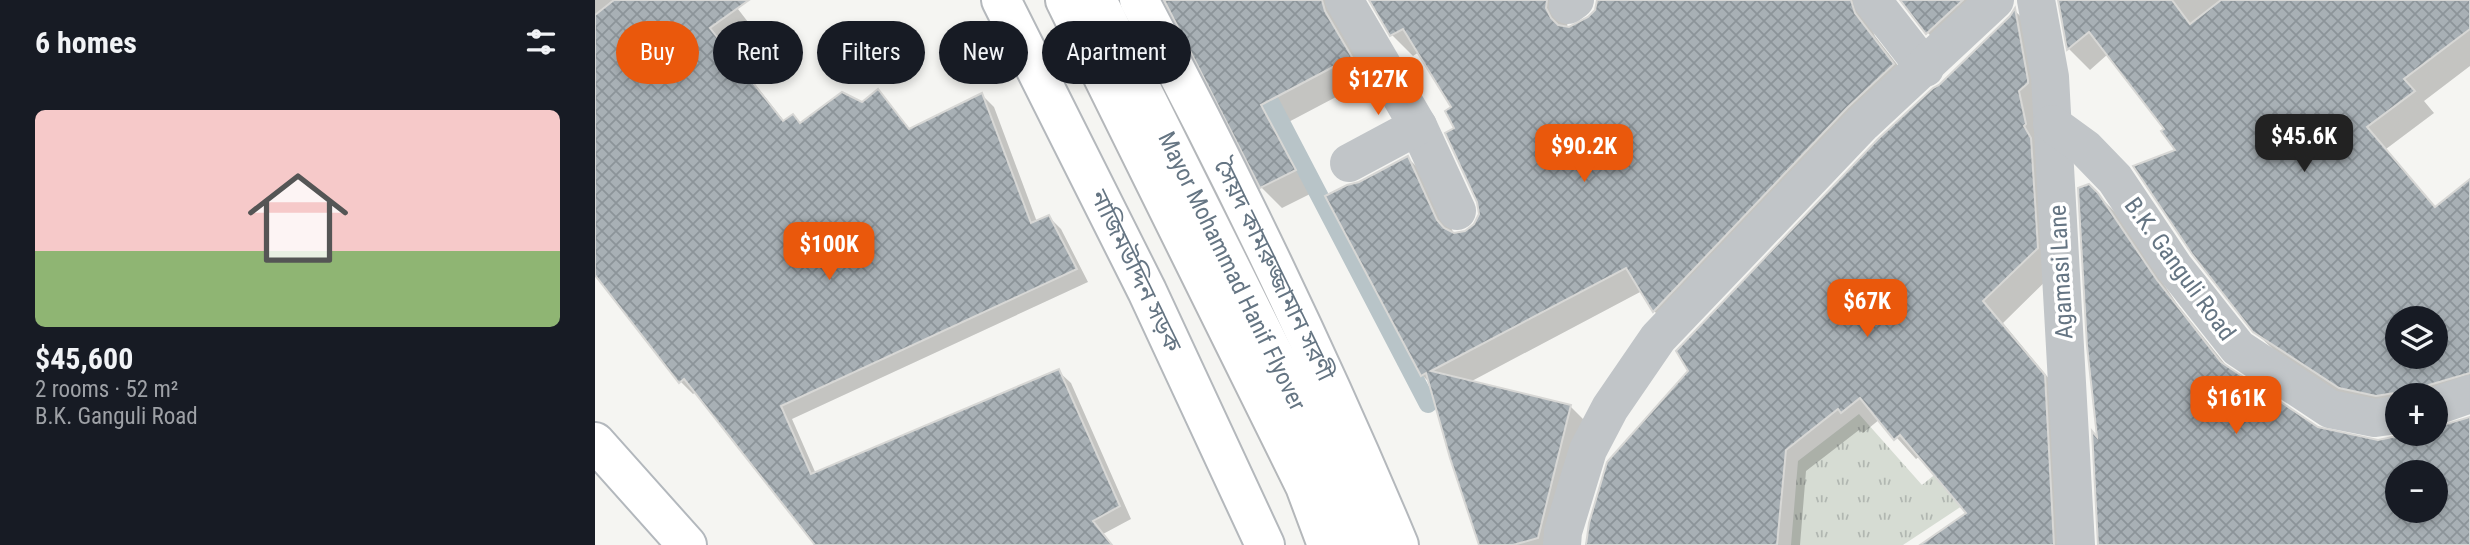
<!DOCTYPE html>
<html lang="en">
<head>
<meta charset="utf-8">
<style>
  :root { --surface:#171b24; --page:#20242c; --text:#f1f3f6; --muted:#9ea1a6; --line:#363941; --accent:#ea580c }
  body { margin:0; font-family:"Roboto Condensed","Noto Sans Bengali",sans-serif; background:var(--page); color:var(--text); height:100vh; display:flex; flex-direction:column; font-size:26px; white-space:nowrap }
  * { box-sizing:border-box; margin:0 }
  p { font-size:23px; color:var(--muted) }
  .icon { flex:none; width:38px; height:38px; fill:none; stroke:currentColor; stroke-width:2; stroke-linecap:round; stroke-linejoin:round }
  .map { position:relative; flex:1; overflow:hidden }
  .panel { display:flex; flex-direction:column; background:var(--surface); width:595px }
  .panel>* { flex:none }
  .hud { position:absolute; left:21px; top:21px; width:665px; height:63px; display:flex; gap:14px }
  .fabs { position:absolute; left:1790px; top:306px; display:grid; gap:14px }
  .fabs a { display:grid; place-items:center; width:63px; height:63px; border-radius:50%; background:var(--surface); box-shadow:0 4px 10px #0003; font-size:35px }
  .price { position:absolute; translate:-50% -60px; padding:0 16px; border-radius:14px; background:var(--accent); color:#fff; font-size:23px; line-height:46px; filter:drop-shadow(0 2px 4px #0008) }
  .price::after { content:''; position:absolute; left:50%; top:42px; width:21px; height:16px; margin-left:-10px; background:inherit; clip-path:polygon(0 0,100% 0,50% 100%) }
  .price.selected { background:#222; color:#fff }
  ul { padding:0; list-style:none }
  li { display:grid; align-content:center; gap:14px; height:371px; padding:0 35px }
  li+li { border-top:2px solid var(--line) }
  li span { display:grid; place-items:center; height:217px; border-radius:10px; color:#555 }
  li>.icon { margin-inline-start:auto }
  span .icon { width:126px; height:126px; fill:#fffc; stroke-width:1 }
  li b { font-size:30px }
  h2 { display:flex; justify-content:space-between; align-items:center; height:84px; padding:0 35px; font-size:30px }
  .chip { padding:0 24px; border-radius:32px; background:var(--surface); box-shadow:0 4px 10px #0003; font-size:24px; line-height:63px }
  .chip.selected { background:var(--accent); color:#fff }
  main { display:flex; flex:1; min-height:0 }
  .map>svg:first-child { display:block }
  .grass { fill:url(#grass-tufts) }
  .shadow { fill:#0003; fill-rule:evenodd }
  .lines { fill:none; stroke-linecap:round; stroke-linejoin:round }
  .stream { stroke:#b8c4c8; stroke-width:18 }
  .building { fill:url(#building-cross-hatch); stroke:#d7d7d5; stroke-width:2; fill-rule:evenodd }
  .secondary-casing { stroke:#b3b8bd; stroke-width:42 }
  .primary-casing { stroke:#b4b8bc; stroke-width:42 }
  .motorway-casing { stroke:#b4b7ba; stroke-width:42 }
  .minor { stroke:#c1c5c8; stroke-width:38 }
  .secondary { stroke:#fff; stroke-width:38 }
  .primary { stroke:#fff; stroke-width:38 }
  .motorway { stroke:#fff; stroke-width:38 }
  .labels { text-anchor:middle; stroke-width:7; stroke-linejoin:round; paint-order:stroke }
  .street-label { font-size:24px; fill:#657583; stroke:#fff }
</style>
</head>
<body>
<main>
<section class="panel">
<h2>6 homes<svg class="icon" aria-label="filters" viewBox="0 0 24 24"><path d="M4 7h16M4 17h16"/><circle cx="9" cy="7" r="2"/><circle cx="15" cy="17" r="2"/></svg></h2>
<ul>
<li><span style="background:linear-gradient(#f6c9c9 65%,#8fb573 0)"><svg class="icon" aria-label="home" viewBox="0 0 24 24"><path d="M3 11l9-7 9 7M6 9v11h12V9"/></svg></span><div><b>$45,600</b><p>2 rooms · 52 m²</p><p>B.K. Ganguli Road</p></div></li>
</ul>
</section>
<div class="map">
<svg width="1875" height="545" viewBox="0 0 1875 545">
  <defs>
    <pattern id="grass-tufts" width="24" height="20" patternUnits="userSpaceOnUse" patternTransform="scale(1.75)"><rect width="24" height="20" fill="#d6dcd3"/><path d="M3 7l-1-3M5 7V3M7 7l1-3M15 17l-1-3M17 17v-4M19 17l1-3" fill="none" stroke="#b1b7b1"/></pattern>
    <pattern id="building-cross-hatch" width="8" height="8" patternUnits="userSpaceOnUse" patternTransform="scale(1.75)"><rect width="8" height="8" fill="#a8b0b5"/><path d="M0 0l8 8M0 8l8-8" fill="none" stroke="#8c9499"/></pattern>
  </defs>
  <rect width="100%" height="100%" fill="#f5f5f2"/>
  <path class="grass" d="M1264 414 1327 485 1348 468 1376 500 1308 545H1196L1203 461Z"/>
  <g class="shadow">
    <path d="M0 0H136L153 22 126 41 190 122 206 125 267 104 283 91 316 130 387 95 399 107 442 222 454 217 466 229 493 282 197 419 221 474 463 371 476 383 536 519 508 534 517 545H222L101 392 98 394 86 382 0 272Z"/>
    <path d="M571 0H766L777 78 686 126 721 191 687 208 666 187Z"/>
    <path d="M776 0H997L973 18 972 28 986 25 1002 9 1003 0H1292L1276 26 1280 36 1319 86 1080 332 1059 311 1047 291 875 382 975 406 996 427 967 545H886L836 384 827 375 765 184 813 158 834 179 859 234 871 233 881 225 885 214 858 108 824 52 818 56 797 35Z"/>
    <path d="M1307 0H1415L1353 54 1333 33Z"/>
    <path d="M1465 0H1875V66L1829 101 1839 113 1791 149 1841 208 1875 181V399L1841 396H1802V416L1766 409 1681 352 1659 331 1583 151 1571 129 1513 54 1495 70 1474 49ZM1802 318H1841V357H1802Z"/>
    <path d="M1420 11 1441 31 1463 269 1408 323 1470 398 1478 545H1328L1374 514 1325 456 1321 459 1285 419 1268 433 1264 430 1211 471 1205 545H990L1014 463 1345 86Z"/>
    <path d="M1494 186 1524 216 1582 304 1634 369 1722 429 1783 441 1816 434H1841V429L1875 419V545H1504V441ZM1802 472H1841V511H1802Z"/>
  </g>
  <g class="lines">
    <path class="stream" d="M664 80 833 404"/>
  </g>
  <g class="building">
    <path d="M19 0H154L115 28 188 121 198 114 205 123 247 92 267 102 283 89 314 129 387 93 436 223 454 215 482 269 186 406 216 474 464 369 525 506 498 521 517 545H220L89 379 84 383 0 275V15Z"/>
    <path d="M569 0H727L730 11 757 57 666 105 701 170 665 188Z"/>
    <path d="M774 0H952L951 8 956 18 963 25 974 27 993 17 1000 10 1002 0H1256L1260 13 1299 64 1252 108 1058 312 1031 268 836 371 976 405 943 538 918 545H884L855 458 831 373 826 376 730 196 752 185 764 182 813 156 842 220 849 228 859 233 870 231 879 224 884 214 882 202 850 133 859 128 850 111 856 107 808 29 795 36Z"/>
    <path d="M1305 0H1368L1331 34Z"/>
    <path d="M1463 0H1577L1595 24 1626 0H1875V29L1809 79 1820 91 1772 127 1840 207 1875 179V373L1834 385 1823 396 1799 393 1781 396 1744 388 1658 332 1597 254 1538 166 1580 150 1566 131 1569 129 1494 32 1472 50ZM1802 318H1841V357H1802Z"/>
    <path d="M1420 8 1433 80V83L1424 91 1431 124 1429 126 1436 138 1443 248 1388 301 1450 375 1459 545H1325L1371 513 1305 435 1299 440 1265 398 1246 413 1243 409 1191 450 1182 545H991L994 523 1012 462 1093 371 1081 351 1283 139 1338 88 1344 85 1415 16Z"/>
    <path d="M1494 184 1503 193 1562 280 1626 362 1723 427 1783 440 1812 434H1841V427L1875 417V545H1503L1497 431 1502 437 1492 346 1483 188ZM1802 472H1841V511H1802Z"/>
  </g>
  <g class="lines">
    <defs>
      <path id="secondary" d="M0 442 92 545"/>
      <g id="primary">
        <path d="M406 0 552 291 670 545"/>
        <path d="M544 0C639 178 726 359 804 545"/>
      </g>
      <g id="motorway">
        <path d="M470 0 710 486 732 545"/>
        <path d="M502 0 745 487 768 545"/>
      </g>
    </defs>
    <use href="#secondary" class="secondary-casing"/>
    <use href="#primary" class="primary-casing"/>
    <use href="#motorway" class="motorway-casing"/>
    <g class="minor">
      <path d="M749 0 823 126 862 211"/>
      <path d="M1277 0 1330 68"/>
      <path d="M1441 0 1455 77 1481 545"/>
      <path d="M973 5 980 0"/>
      <path d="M1457 124 1490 148 1520 179 1579 267 1643 348 1735 409 1780 418 1802 415"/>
      <path d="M754 163 823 126"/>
      <path d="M1841 406 1875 394"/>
      <path d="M967 545 968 532 993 450 1015 408 1063 338 1268 123 1400 0"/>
    </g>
    <use href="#secondary" class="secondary"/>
    <use href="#primary" class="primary"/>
    <use href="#motorway" class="motorway"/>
  </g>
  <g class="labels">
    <g class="street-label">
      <text transform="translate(1585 269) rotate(54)" y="8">B.K. Ganguli Road</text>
      <text transform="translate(679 270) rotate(64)" y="8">সৈয়দ কামরুজ্জামান সরণী</text>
      <text transform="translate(541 271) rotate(64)" y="8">নাজিমউদ্দিন সড়ক</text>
      <text transform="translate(637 271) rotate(64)" y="8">Mayor Mohammad Hanif Flyover</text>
      <text transform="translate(1466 272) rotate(-93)" y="8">Agamasi Lane</text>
    </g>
  </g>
</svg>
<div class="fabs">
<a><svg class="icon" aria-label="layers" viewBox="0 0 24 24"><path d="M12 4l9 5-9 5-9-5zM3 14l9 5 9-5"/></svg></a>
<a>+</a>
<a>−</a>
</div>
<b class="price" style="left:783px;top:117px">$127K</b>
<b class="price selected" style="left:1709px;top:174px">$45.6K</b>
<b class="price" style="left:989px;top:184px">$90.2K</b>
<b class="price" style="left:234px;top:282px">$100K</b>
<b class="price" style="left:1272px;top:339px">$67K</b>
<b class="price" style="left:1641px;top:436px">$161K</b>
<div class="hud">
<a class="chip selected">Buy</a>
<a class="chip">Rent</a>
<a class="chip">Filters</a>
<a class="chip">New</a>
<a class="chip">Apartment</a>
</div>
</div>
</main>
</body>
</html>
